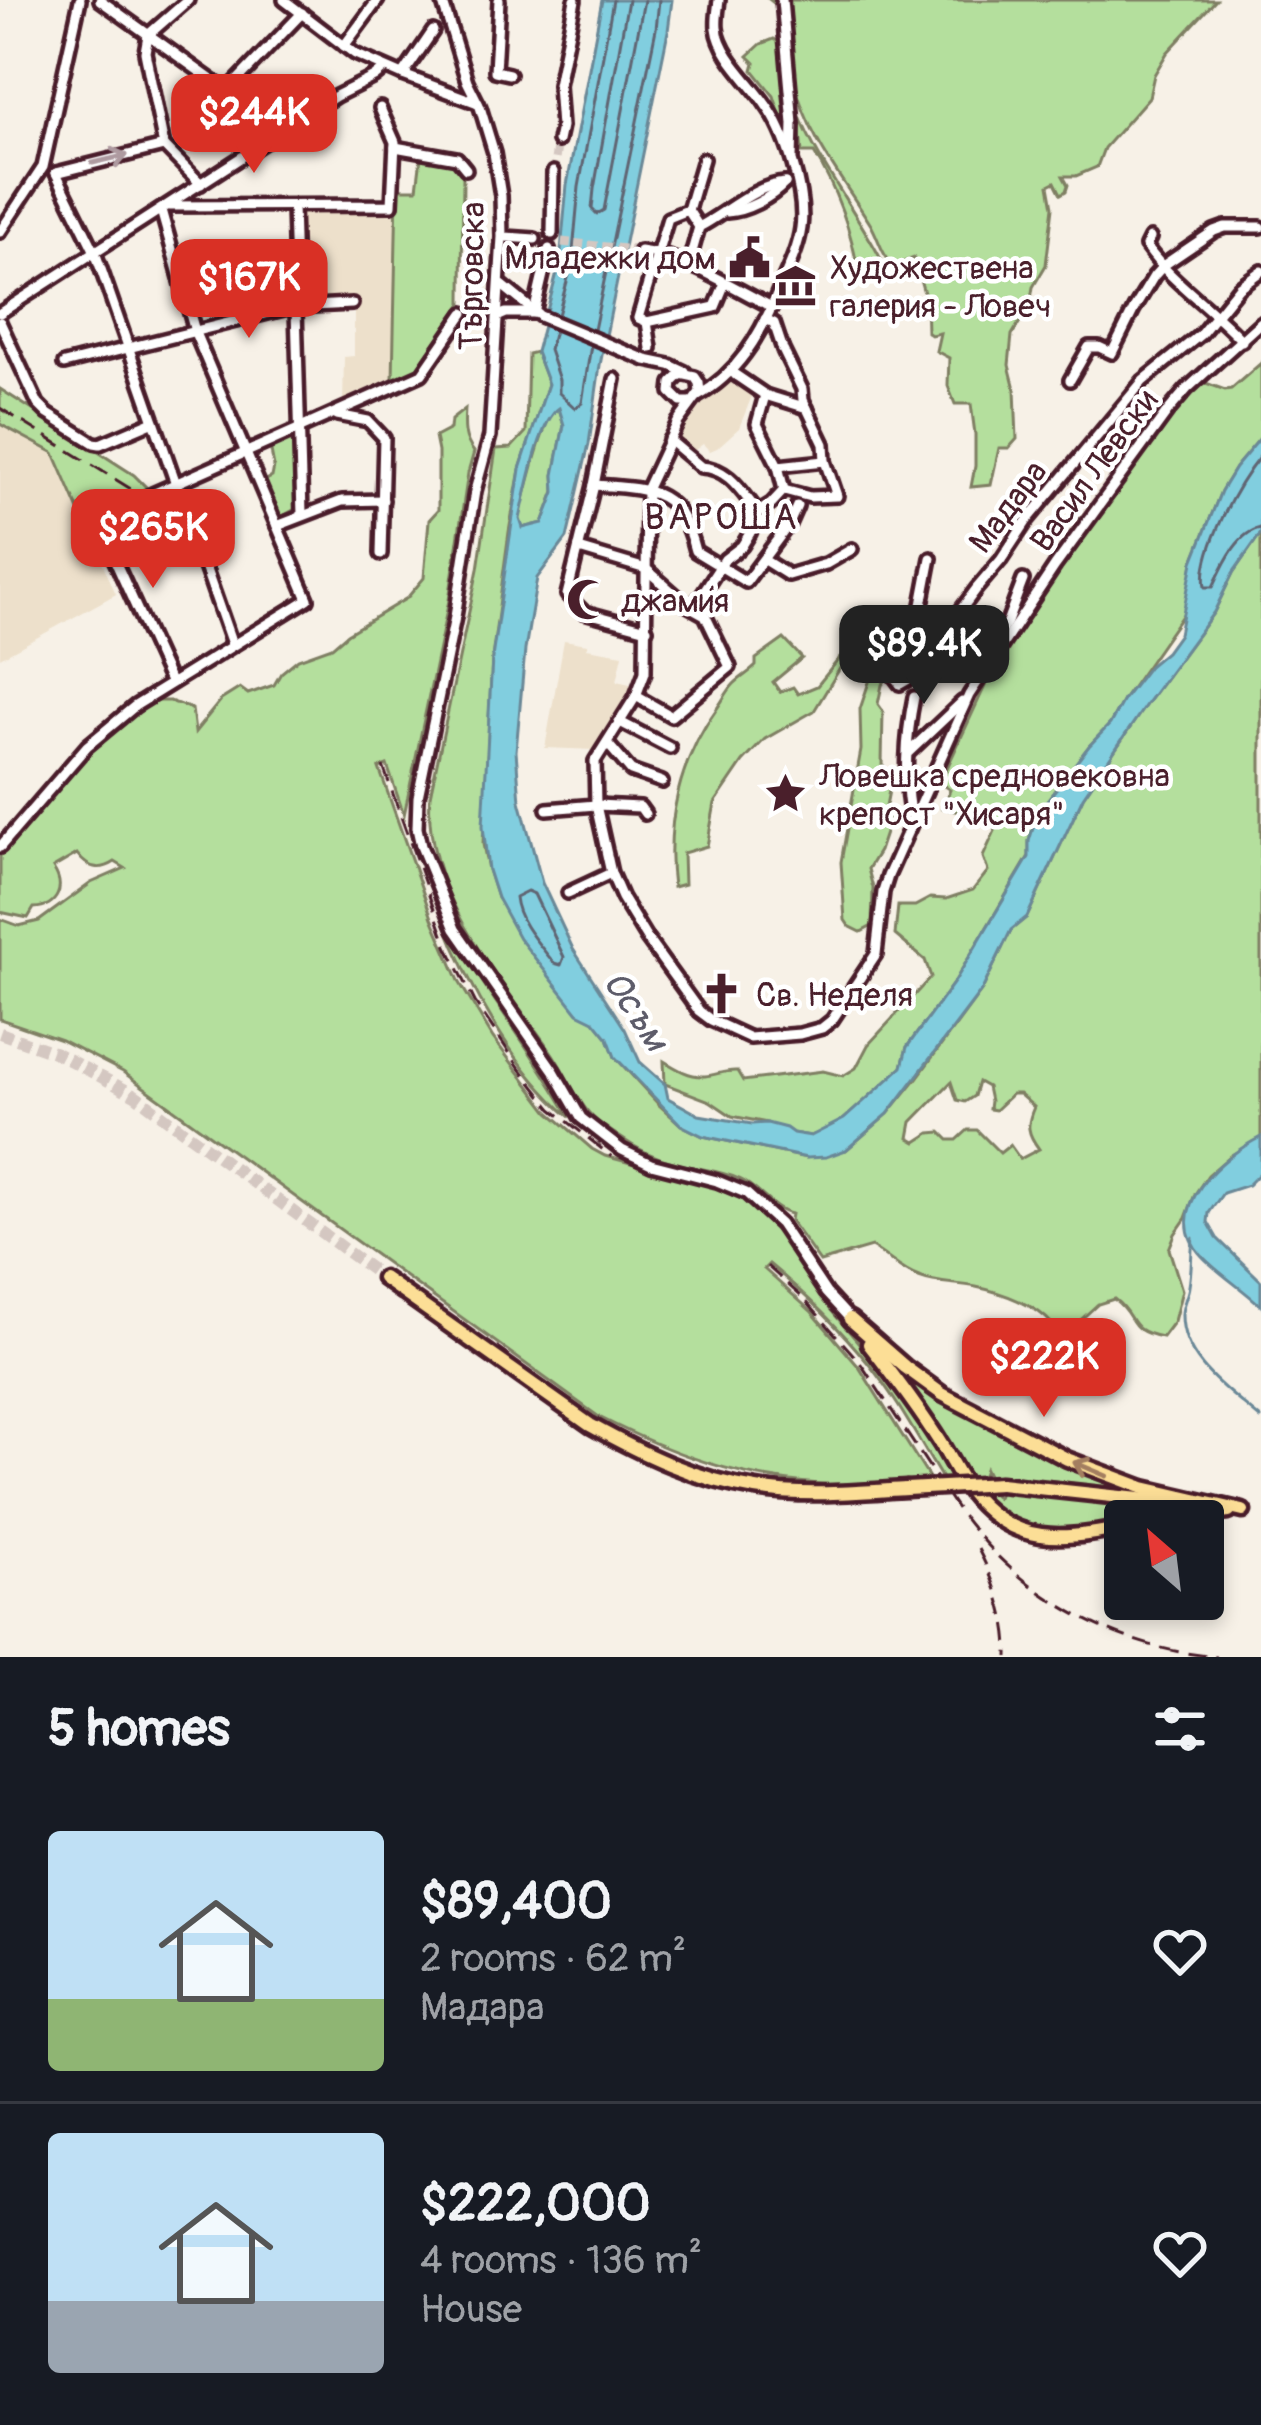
<!DOCTYPE html>
<html lang="en">
<head>
<meta charset="utf-8">
<style>
  :root { --surface:#171b24; --page:#242831; --text:#f1f3f6; --muted:#9ea1a6; --line:#363941; --accent:#d93025 }
  body { margin:0; font-family:Pangolin,sans-serif; background:var(--page); color:var(--text); height:100vh; display:flex; flex-direction:column; font-size:45px; white-space:nowrap }
  * { box-sizing:border-box; margin:0 }
  p { font-size:39px; color:var(--muted) }
  .icon { flex:none; width:66px; height:66px; fill:none; stroke:currentColor; stroke-width:2; stroke-linecap:round; stroke-linejoin:round }
  .map { position:relative; height:1657px; overflow:hidden }
  .details { display:flex; flex-direction:column; background:var(--surface); flex:1 }
  .details>* { flex:none }
  .needle { width:78px; rotate:332deg }
  .controls { position:absolute; left:1104px; top:1500px; display:grid; gap:24px }
  .controls a { display:grid; place-items:center; width:120px; height:120px; border-radius:12px; background:var(--surface); box-shadow:0 6px 18px #0003; font-size:60px }
  .price { position:absolute; translate:-50% -102px; padding:0 27px; border-radius:24px; background:var(--accent); color:#fff; font-size:39px; line-height:78px; filter:drop-shadow(0 3px 6px #0008) }
  .price::after { content:''; position:absolute; left:50%; top:72px; width:36px; height:27px; margin-left:-18px; background:inherit; clip-path:polygon(0 0,100% 0,50% 100%) }
  .price.on { background:#222; color:#fff }
  ul { padding:0; list-style:none }
  li { display:flex; align-items:center; gap:36px; height:300px; padding:0 48px }
  li+li { border-top:3px solid var(--line) }
  li span { display:grid; place-items:center; flex:none; width:336px; height:240px; border-radius:12px; color:#555 }
  li>.icon { margin-inline-start:auto }
  span .icon { width:144px; height:144px; fill:#fffc; stroke-width:1 }
  li b { font-size:51px }
  h2 { display:flex; justify-content:space-between; align-items:center; height:144px; padding:0 48px; font-size:51px }
  .map>svg:first-child { display:block }
  .built { fill:#ede0cb }
  .green { fill:#b4df9d; stroke:#7f7f64; stroke-width:3; fill-rule:evenodd }
  .water { fill:#81cedf; stroke:#6b8897; stroke-width:3; fill-rule:evenodd }
  .lines { fill:none; stroke-linecap:round; stroke-linejoin:round }
  .shore { stroke:#606573; stroke-width:3 }
  .stream { stroke:#6b8897; stroke-width:3 }
  .minor-tunnel { stroke:#d4c7c1; stroke-width:9; stroke-dasharray:9 4.5; stroke-linecap:butt }
  .major-tunnel { stroke:#d4c7c1; stroke-width:12; stroke-dasharray:12 6; stroke-linecap:butt }
  .minor-casing { stroke:#4a1f2b; stroke-width:18 }
  .major-casing { stroke:#4a1f2b; stroke-width:21 }
  .minor { stroke:#fff; stroke-width:9 }
  .major { stroke:#fcde96; stroke-width:12 }
  .rail { stroke:#4a1f2b; stroke-width:3; stroke-dasharray:18 9; stroke-linecap:butt }
  .major-bridge-casing { stroke:#4a1f2b; stroke-width:21; stroke-linecap:butt }
  .major-bridge { stroke:#fcde96; stroke-width:12 }
  .oneway { stroke:#ae9aa0 }
  .oneway2 { stroke:#a37e60 }
  .labels { text-anchor:middle; stroke-width:9; stroke-linejoin:round; paint-order:stroke }
  .poi-label { font-size:33px; fill:#4a1f2b; stroke:#fff; text-anchor:start }
  .street-label { font-size:33px; fill:#4a1f2b; stroke:#fff }
  .neighbourhood-label { font-size:36px; letter-spacing:3px; fill:#4a1f2b; stroke:#fff }
  .water-label { font-size:36px; font-style:italic; fill:#5d5c6a; stroke:#fff }
</style>
</head>
<body>
<div class="map">
<svg width="1261" height="1657" viewBox="0 0 1261 1657">
  <rect width="100%" height="100%" fill="#f7f1e7"/>
  <filter id="ink" filterUnits="userSpaceOnUse"><feTurbulence type="fractalNoise" baseFrequency=".00833" numOctaves="2"/><feDisplacementMap in="SourceGraphic" scale="24" xChannelSelector="R" yChannelSelector="G"/><feConvolveMatrix kernelMatrix="1 2 1 2 8 2 1 2 1" color-interpolation-filters="sRGB"/></filter>
  <g filter="url(#ink)">
    <g class="built">
      <path d="M421 157 455 164 416 370 343 403 344 357 354 356V298L301 299 298 213 396 211 397 189H417Z"/>
      <path d="M732 382 754 391 739 428 717 448 710 451 703 444 691 453 675 440 689 412Z"/>
      <path d="M0 424 54 453 116 594 0 658Z"/>
      <path d="M564 640 587 644V648L623 654 617 681 634 685 595 750 545 748Z"/>
    </g>
    <g class="green">
      <path d="M770 0H1216L1167 53 1154 75 1149 97 1104 148 1097 167 1076 176H1063L1068 185 1066 191 1061 194 1055 182 1049 185 1053 207 1046 265 1033 287 1030 305 1012 335 1009 365 1015 389 1017 439 1009 448H999L991 485 971 487 975 466V434L971 404H955L948 386 949 358 936 351 940 333 931 335 927 332 926 300 914 258 894 266C882 256 879 239 871 225 842 178 808 138 795 83 790 62 792 38 790 16Z"/>
      <path d="M774 39 781 43 789 143 774 96 753 70 755 63 748 56 761 44Z"/>
      <path d="M798 112C819 166 858 213 884 265L881 271 858 273C853 234 835 186 814 153H802Z"/>
      <path d="M421 157 455 164 463 173 462 303 416 370 393 381 397 189H417Z"/>
      <path d="M536 352 548 384 520 469 509 532 492 658 483 844 488 870 497 898 608 1038 615 1057 659 1105 681 1125 703 1136 806 1158 846 1150 888 1114 917 1078 982 990 1011 930 1027 917 1083 797 1147 703 1214 612 1233 573 1261 533V1137L1230 1156 1208 1175 1195 1194 1186 1218 1175 1234 1169 1249 1182 1290 1174 1321 1162 1337C1125 1330 1138 1317 1114 1299L1098 1304 1074 1326 1053 1325C1037 1305 1001 1292 976 1287 957 1283 937 1284 919 1277 901 1271 888 1256 871 1247L820 1262 790 1220 791 1214C772 1210 758 1187 739 1179 719 1170 696 1169 676 1163 655 1158 635 1148 618 1136 608 1129 596 1122 589 1113 573 1094 564 1069 550 1050 498 976 423 893 430 796L478 569 496 449 511 448 526 432 528 354ZM951 1082 957 1100 965 1102 974 1096 978 1082 987 1087 990 1101 989 1109 995 1110 1012 1094H1019L1034 1107C1026 1125 1027 1133 1039 1149L1020 1159 1010 1145 1000 1153 977 1130H968L957 1140H949L941 1132 930 1133 916 1142 909 1138 912 1122Z"/>
      <path d="M1261 363V437L1235 468 1221 491 1193 562 1189 593 1183 614 1123 700 1110 724 1089 746 1038 812 1029 841V856L955 981 907 1047 902 1067 844 1119 827 1130 811 1136 792 1133 767 1123 732 1116 710 1101 665 1084 664 1061C677 1069 690 1077 705 1076 717 1075 725 1070 737 1071L743 1081 823 1071 843 1076 856 1068 868 1045 931 977 925 960 895 935 898 906H915L930 898 946 899 973 890 988 871 983 857 999 822 985 816 979 810 959 812 942 808 950 790 940 783 997 660 1055 572 1190 392 1203 382 1225 390 1231 389Z"/>
      <path d="M0 389 134 475 147 488 143 494 102 511 95 509 81 515 54 453 0 424Z"/>
      <path d="M559 408 564 425 554 475 555 491 543 523 523 528 519 519C529 481 537 444 553 409Z"/>
      <path d="M465 409C464 426 463 438 474 452L468 473 449 600 404 815 387 765 379 768 432 918 460 983 493 1038 549 1112 592 1149 605 1156 708 1184 741 1198 754 1208 787 1243 830 1309 899 1390 954 1480H943C919 1441 897 1399 868 1363 838 1326 805 1294 769 1264L764 1269 812 1312 859 1367 931 1481C894 1483 857 1487 820 1484 739 1479 670 1453 599 1417L123 1072 61 1040 0 1019V919L19 926 39 921 91 883 125 868 115 862C100 872 87 868 77 854L53 868C66 887 58 907 34 908L28 918 0 912V854L100 741 146 701H170L192 709 195 732 221 700 240 688 248 694 274 685 281 673 298 659 332 647 347 634 407 598 424 578 429 520 438 510V452L435 437 450 429 451 420Z"/>
      <path d="M288 438 293 441 297 508 281 517 264 481 272 477 274 467 270 446Z"/>
      <path d="M865 627 814 711 765 739 743 762 715 803 707 846 683 853 684 884 673 887C665 823 679 760 718 707 723 700 728 690 734 684 741 677 749 673 756 666V659L784 639 802 658 773 682 780 692 793 687 798 694 817 686Z"/>
      <path d="M894 639 904 646 892 672 882 685 878 704 883 711 882 765 892 775 885 811 890 818 879 851 868 869 873 888 872 926 861 932 849 926 845 920 841 862 861 750 860 709 871 676 883 653Z"/>
      <path d="M442 917C481 986 531 1048 570 1117 514 1070 468 985 442 917Z"/>
      <path d="M897 1371 927 1392 967 1415 1088 1475 1127 1490 1047 1480 989 1477 985 1469 982 1478 968 1479 933 1420Z"/>
      <path d="M991 1491 997 1498 1001 1491H1005C1072 1496 1138 1506 1205 1509 1179 1512 1154 1516 1129 1521 1067 1533 1028 1544 978 1492Z"/>
    </g>
    <g class="water">
      <path d="M602 0H672L668 31 600 365 589 444 567 538 537 578 525 650 516 751 520 801 542 883 573 949 625 1029 640 1062 665 1084 668 1098 699 1115 752 1124 767 1123 786 1128 793 1133 811 1136 844 1119 902 1067 907 1047 955 981 1029 857V841L1038 812 1089 746 1110 724 1123 700 1149 666 1166 652 1179 634 1193 562 1221 491 1235 468 1261 437V533L1233 573 1214 612 1147 703 1083 797 1027 917 1011 930 982 990 888 1114 846 1150 826 1157 807 1158 703 1136 681 1125 615 1057 608 1038 594 1021 578 1013 519 938 497 898 488 870 483 826 492 658 520 469 548 384 536 352 560 262 567 185ZM559 408 564 425 554 475 555 492 543 523 523 528 520 519C526 493 539 421 559 408Z"/>
      <path d="M1261 1137V1172L1248 1185 1223 1193 1209 1213 1208 1222 1217 1238 1261 1281V1306C1243 1289 1218 1273 1202 1256 1159 1210 1222 1156 1261 1137Z"/>
    </g>
    <g class="lines">
      <g class="shore">
        <path d="M628 0 594 189 592 209 597 214 604 210 644 0"/>
        <path d="M558 315 572 263 579 187 613 0"/>
        <path d="M554 330 549 350 559 380V393L575 408 582 403 591 345"/>
        <path d="M594 330 656 29 659 0"/>
        <path d="M1261 455C1238 483 1199 552 1205 587H1213C1223 566 1237 532 1261 528"/>
        <path d="M527 891 534 894 564 957 561 965 554 963C539 944 517 921 515 897Z"/>
      </g>
      <path class="stream" d="M1193 1238C1191 1253 1192 1270 1189 1286 1188 1295 1182 1305 1182 1314 1181 1361 1230 1392 1261 1419"/>
      <g class="minor-tunnel">
        <path d="M553 172 558 141"/>
        <path d="M535 239 633 250"/>
      </g>
      <path class="major-tunnel" d="M0 1033 56 1053 135 1095 383 1278"/>
      <defs>
        <g id="minor">
          <path d="M100 0 283 131"/>
          <path d="M284 0 355 54 403 75 478 103"/>
          <path d="M442 0 467 81 480 107 494 153 501 196 502 237 490 436 475 491 455 617 418 797 417 828 421 846 455 929 554 1071 581 1118 622 1150 651 1164 717 1181 746 1193 780 1224 826 1293 850 1319"/>
          <path d="M499 0 495 71 509 74"/>
          <path d="M782 0 793 124 792 158"/>
          <path d="M344 46 378 0"/>
          <path d="M403 75 433 31"/>
          <path d="M227 91 302 13"/>
          <path d="M558 141 561 127 558 85 575 0"/>
          <path d="M164 146 145 52 148 35 188 0"/>
          <path d="M164 146 201 184"/>
          <path d="M395 147 457 158 466 169"/>
          <path d="M703 159 688 210 668 218 638 318 647 322 715 307 725 283"/>
          <path d="M56 173 95 252 232 644"/>
          <path d="M56 173 164 146"/>
          <path d="M169 206 392 205 395 142 380 108"/>
          <path d="M293 206 302 514"/>
          <path d="M688 210 699 227 688 266"/>
          <path d="M727 212C746 211 771 198 785 183"/>
          <path d="M699 227C726 213 755 185 785 183"/>
          <path d="M0 232 43 167 80 0"/>
          <path d="M552 234 553 172"/>
          <path d="M506 237 535 239"/>
          <path d="M1150 238 1146 246C1170 281 1212 308 1242 341"/>
          <path d="M640 251C686 256 731 287 772 307"/>
          <path d="M502 285 540 316 646 360 670 365 685 372"/>
          <path d="M0 313 336 96 374 77 385 68"/>
          <path d="M534 313 549 249"/>
          <path d="M499 316 506 313H534"/>
          <path d="M765 319 774 323 783 350 802 389 803 400 824 444 825 461 837 496 810 497 784 490"/>
          <path d="M0 322 38 404 48 414 94 443 100 444 154 421"/>
          <path d="M647 322 651 348"/>
          <path d="M64 364 292 307 352 304"/>
          <path d="M731 372 765 395 807 408"/>
          <path d="M615 379 594 485 567 595 584 612 647 629"/>
          <path d="M1070 380 1089 347H1099L1112 353 1134 309 1154 276 1164 265 1214 231 1225 227H1261"/>
          <path d="M765 395 757 424 778 466 784 490"/>
          <path d="M698 396C737 374 759 337 776 297 785 275 798 251 801 228 806 194 786 132 766 105 751 82 720 56 717 28 716 19 718 9 719 0"/>
          <path d="M691 402H681L671 392 672 383 681 374 695 377 699 383 700 392 678 422 647 488 645 672 636 696 595 761 596 805 611 873 622 898 647 939 699 1011 711 1020 750 1038 800 1034 822 1028 832 1020 876 954 883 892 888 876 969 695 1055 566 1168 411 1187 389 1261 322"/>
          <path d="M337 415 368 421 384 438 381 554"/>
          <path d="M669 440 701 467C729 468 741 491 758 512"/>
          <path d="M778 466 825 461"/>
          <path d="M594 485C652 489 679 488 695 551L746 582 789 524 797 506"/>
          <path d="M277 526 342 501 383 500"/>
          <path d="M579 549 646 569 687 605 705 615 730 667 671 716 636 696"/>
          <path d="M931 558 916 636 894 676 900 684 907 680 923 661 977 588 1001 560 1026 522 1143 381 1201 334 1239 287 1261 271"/>
          <path d="M764 560 788 575 826 564 852 549"/>
          <path d="M694 606 725 559 742 546 750 533 758 512 771 504 784 490"/>
          <path d="M979 673 986 654 1007 622 1023 580"/>
          <path d="M170 682 96 519 422 374 464 313"/>
          <path d="M620 722 670 748"/>
          <path d="M607 743 631 771 662 782"/>
          <path d="M909 752 962 702"/>
          <path d="M547 809 596 805 640 807 645 814"/>
          <path d="M912 823C903 783 906 736 914 697"/>
          <path d="M0 847 87 746 135 706 308 599 196 335 161 210"/>
          <path d="M568 893 611 873"/>
        </g>
        <g id="major">
          <path d="M383 1278 590 1425C642 1454 696 1480 756 1489 805 1497 856 1492 906 1489"/>
          <path d="M850 1319 905 1367 942 1394 1067 1459 1144 1488 1243 1511"/>
          <path d="M869 1344C894 1376 919 1409 941 1444 951 1460 959 1477 970 1492 1012 1546 1066 1541 1125 1527"/>
          <path d="M1000 1484 1176 1503"/>
          <path d="M1151 1521 1229 1512"/>
        </g>
      </defs>
      <use href="#minor" class="minor-casing"/>
      <use href="#major" class="major-casing"/>
      <use href="#minor" class="minor"/>
      <use href="#major" class="major"/>
      <g class="rail">
        <path d="M0 408 131 489"/>
        <path d="M383 766 447 946 475 1002 519 1067 552 1109 612 1157"/>
        <path d="M767 1266 803 1298 859 1361 938 1480"/>
        <path d="M947 1494C1007 1587 1106 1648 1217 1657"/>
        <path d="M978 1549C995 1582 1009 1620 1008 1657"/>
      </g>
      <defs>
        <path id="major-bridge" d="M906 1489 1000 1484"/>
      </defs>
      <use href="#major-bridge" class="major-bridge-casing"/>
      <use href="#major-bridge" class="major-bridge"/>
    </g>
    <defs><path id="oneway-shaft" d="M-6 0H5M1.5-3L5.5 0L1.5 3" fill="none" stroke-width="1.6" stroke-linecap="round" stroke-linejoin="round" transform="scale(3)"/></defs>
    <use class="oneway" href="#oneway-shaft" transform="translate(110 159) rotate(-13)"/>
    <use class="oneway2" href="#oneway-shaft" transform="translate(1090 1469) rotate(-157)"/>
  </g>
  <defs>
    <symbol id="civic-bare" viewBox="-9 -9 18 18"><path d="M-.6-6.5H3V-4.5H.6V-3L4-1V1h2V6H-6V1h2V-1L-.6-3ZM-1.2 2.5V6h2.4V2.5Z" fill="#4a1f2b" stroke="#fff" stroke-width="2.5" paint-order="stroke"/></symbol>
    <symbol id="museum-bare" viewBox="-9 -9 18 18"><path d="M0-6L6-3V-2H-6V-3ZM-5-1h2V3h-2ZM-1-1h2V3h-2ZM3-1h2V3H3ZM-6 4H6V6H-6Z" fill="#4a1f2b" stroke="#fff" stroke-width="2.5" paint-order="stroke"/></symbol>
    <symbol id="mosque-bare" viewBox="-9 -9 18 18"><path d="M3.5-4.9A6 6 0 1 0 3.5 4.9A5 5 0 1 1 3.5-4.9Z" fill="#4a1f2b" stroke="#fff" stroke-width="2.5" paint-order="stroke"/></symbol>
    <symbol id="sight-bare" viewBox="-9 -9 18 18"><path d="M0-6L1.8-2.2L6-1.7L2.9 1.2L3.7 5.4L0 3.3L-3.7 5.4L-2.9 1.2L-6-1.7L-1.8-2.2Z" fill="#4a1f2b" stroke="#fff" stroke-width="2.5" paint-order="stroke"/></symbol>
    <symbol id="church-bare" viewBox="-9 -9 18 18"><path d="M-1.2-6h2.4v3.5h3.3v2.4h-3.3V6h-2.4V-.1h-3.3v-2.4h3.3Z" fill="#4a1f2b" stroke="#fff" stroke-width="2.5" paint-order="stroke"/></symbol>
  </defs>
  <g fill-rule="evenodd">
    <use href="#civic-bare" x="720" y="228" width="59" height="59"/>
    <use href="#museum-bare" x="766" y="256" width="59" height="59"/>
    <use href="#mosque-bare" x="558" y="570" width="59" height="59"/>
    <use href="#sight-bare" x="756" y="764" width="59" height="59"/>
    <use href="#church-bare" x="692" y="964" width="59" height="59"/>
  </g>
  <g class="labels">
    <g class="poi-label">
      <text x="716" y="269" text-anchor="end">Младежки дом</text>
      <text x="830" y="279">Художествена<tspan x="830" dy="38">галерия - Ловеч</tspan></text>
      <text x="621" y="612">джами́я</text>
      <text x="819" y="787">Ловешка средновековна<tspan x="819" dy="38">крепост "Хисаря"</tspan></text>
      <text x="756" y="1006">Св. Неделя</text>
    </g>
    <g class="street-label">
      <text transform="translate(471 276) rotate(-89)" y="12">Търговска</text>
      <text transform="translate(1093 470) rotate(-54)" y="12">Васил Левски</text>
      <text transform="translate(1007 506) rotate(-53)" y="12">Мадара</text>
    </g>
    <g class="neighbourhood-label">
      <text x="722" y="529">ВАРОША</text>
    </g>
    <g class="water-label">
      <text transform="translate(637 1010) rotate(56)" y="13">Осъм</text>
    </g>
  </g>
</svg>
<div class="controls">
<a><svg class="needle" viewBox="-14 -14 28 28"><path d="M0-13l5 13h-10z" fill="#e53935"/><path d="M0 13l5-13h-10z" fill="#9ea1a6"/></svg></a>
</div>
<b class="price" style="left:254px;top:176px">$244K</b>
<b class="price" style="left:249px;top:341px">$167K</b>
<b class="price" style="left:153px;top:591px">$265K</b>
<b class="price on" style="left:924px;top:707px">$89.4K</b>
<b class="price" style="left:1044px;top:1420px">$222K</b>
</div>
<section class="details">
<h2>5 homes<svg class="icon" aria-label="filters" viewBox="0 0 24 24"><path d="M4 7h16M4 17h16"/><circle cx="9" cy="7" r="2"/><circle cx="15" cy="17" r="2"/></svg></h2>
<ul>
<li><span style="background:linear-gradient(#bfe0f5 70%,#8fb573 0)"><svg class="icon" aria-label="home" viewBox="0 0 24 24"><path d="M3 11l9-7 9 7M6 9v11h12V9"/></svg></span><div><b>$89,400</b><p>2 rooms · 62 m²</p><p>Мадара</p></div><svg class="icon" aria-label="heart" viewBox="0 0 24 24"><path d="M12 20l-8-8c-3-5 5-10 8-4 3-6 11-1 8 4z"/></svg></li>
<li><span style="background:linear-gradient(#bfe0f5 70%,#9aa5b1 0)"><svg class="icon" aria-label="home" viewBox="0 0 24 24"><path d="M3 11l9-7 9 7M6 9v11h12V9"/></svg></span><div><b>$222,000</b><p>4 rooms · 136 m²</p><p>House</p></div><svg class="icon" aria-label="heart" viewBox="0 0 24 24"><path d="M12 20l-8-8c-3-5 5-10 8-4 3-6 11-1 8 4z"/></svg></li>
</ul>
</section>
</body>
</html>
